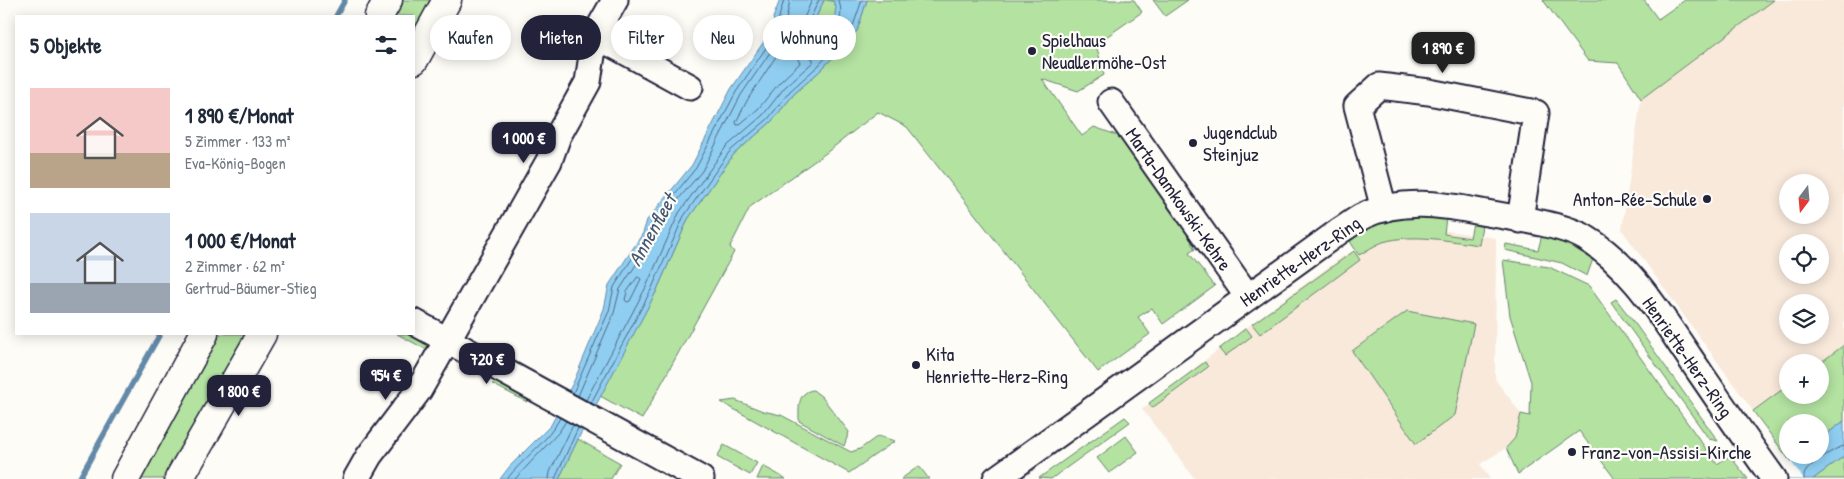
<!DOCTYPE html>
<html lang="de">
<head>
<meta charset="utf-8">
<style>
  :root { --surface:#fff; --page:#f6f6f7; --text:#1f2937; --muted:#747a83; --accent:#22223b }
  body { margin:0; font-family:"Patrick Hand",sans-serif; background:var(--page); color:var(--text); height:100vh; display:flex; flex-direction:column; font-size:19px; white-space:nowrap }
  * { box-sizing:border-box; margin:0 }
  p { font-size:16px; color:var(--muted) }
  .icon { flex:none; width:28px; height:28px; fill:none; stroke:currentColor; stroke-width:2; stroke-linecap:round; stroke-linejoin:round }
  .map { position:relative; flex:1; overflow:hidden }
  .side { position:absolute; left:15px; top:15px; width:400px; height:320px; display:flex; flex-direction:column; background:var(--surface); border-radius:0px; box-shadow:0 2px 12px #0003 }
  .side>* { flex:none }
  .guide { position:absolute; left:430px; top:15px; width:475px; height:45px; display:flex; gap:10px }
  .needle { width:32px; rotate:196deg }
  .buttons { position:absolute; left:1779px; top:174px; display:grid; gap:10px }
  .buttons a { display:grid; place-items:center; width:50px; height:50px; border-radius:50%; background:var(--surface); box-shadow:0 2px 12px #0003; font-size:25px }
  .price { position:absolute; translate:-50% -42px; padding:0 11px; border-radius:10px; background:var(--accent); color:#fff; font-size:16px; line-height:32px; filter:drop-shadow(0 1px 2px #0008) }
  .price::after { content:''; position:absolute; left:50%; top:30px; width:15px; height:11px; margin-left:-8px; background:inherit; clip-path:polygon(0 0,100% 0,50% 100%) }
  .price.on { background:#222; color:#fff }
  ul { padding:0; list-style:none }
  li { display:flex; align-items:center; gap:15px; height:125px; padding:0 15px }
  li span { display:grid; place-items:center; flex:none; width:140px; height:100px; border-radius:0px; color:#555 }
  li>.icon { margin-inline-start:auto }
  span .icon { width:60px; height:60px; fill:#fffc; stroke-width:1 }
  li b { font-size:21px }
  h2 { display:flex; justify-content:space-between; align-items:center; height:60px; padding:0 15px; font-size:21px }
  .pill { padding:0 18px; border-radius:22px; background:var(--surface); box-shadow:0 2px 12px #0003; font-size:18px; line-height:45px }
  .pill.on { background:var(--accent); color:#fff }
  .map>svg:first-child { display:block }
  .built { fill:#f8e9db; fill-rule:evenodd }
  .green { fill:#b3e2a1; stroke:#6a826e }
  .water { fill:#90cef1; stroke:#6489a8 }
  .pier { fill:#fdfcf7 }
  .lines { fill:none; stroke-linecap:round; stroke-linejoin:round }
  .shore { stroke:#4e6784; stroke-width:1 }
  .stream { stroke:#6489a8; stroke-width:5.5 }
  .minor-casing { stroke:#22223b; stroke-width:29 }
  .major-casing { stroke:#22223b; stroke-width:31 }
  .minor { stroke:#fdfcf7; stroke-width:25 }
  .major { stroke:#fdfcf7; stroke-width:28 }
  .poi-dot { fill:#22223b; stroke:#fdfcf7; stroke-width:2 }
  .labels { text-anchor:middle; stroke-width:4.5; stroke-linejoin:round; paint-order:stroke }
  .poi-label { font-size:19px; fill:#22223b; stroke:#fdfcf7; text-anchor:start }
  .street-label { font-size:19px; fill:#22223b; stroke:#fdfcf7 }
  .water-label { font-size:20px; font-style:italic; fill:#435672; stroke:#fdfcf7 }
</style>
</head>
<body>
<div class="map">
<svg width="1844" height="479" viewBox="0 0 1844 479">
  <rect width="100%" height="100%" fill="#fdfcf7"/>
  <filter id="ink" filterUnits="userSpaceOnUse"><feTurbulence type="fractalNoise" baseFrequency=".02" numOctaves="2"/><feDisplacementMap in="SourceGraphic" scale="10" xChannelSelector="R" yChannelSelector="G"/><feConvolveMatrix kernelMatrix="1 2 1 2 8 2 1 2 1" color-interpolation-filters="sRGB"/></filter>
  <g filter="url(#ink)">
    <g class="built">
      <path d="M1774 0H1844V345L1820 363 1788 362 1787 386 1753 411 1622 230 1641 99ZM1788 182H1820V215H1788ZM1788 242H1820V275H1788ZM1788 302H1820V335H1788Z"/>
      <path d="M1447 231 1496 238 1495 379 1521 414 1515 438 1506 448 1480 464 1490 479H1195L1142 409 1263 315 1342 257 1390 234Z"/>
    </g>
    <g class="green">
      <path d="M397 0H440L414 47V16H389Z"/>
      <path d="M824 0 833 1 837 7C834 23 830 41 813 47L805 35 813 24Z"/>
      <path d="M867 0H1134L1142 12 1096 44 1104 75 1078 91 1042 79 1082 136 1094 127 1125 138 1197 239 1191 243 1195 249 1189 253 1215 286 1163 324 1152 308 1138 317 1150 334 1098 372 907 127 878 112 826 153 750 207 730 247 734 252 642 419 600 396 656 292 688 219 734 154 771 122 794 94 822 69 857 31Z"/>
      <path d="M1153 0H1188L1165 16Z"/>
      <path d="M1543 0H1644L1658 19 1685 0H1774L1641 99 1618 63 1588 61Z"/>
      <path d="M1421 216 1446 218 1444 234 1470 238 1473 223 1482 225 1479 245C1448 241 1414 233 1383 242 1375 245 1366 251 1359 255L1347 237C1376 223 1388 218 1421 216Z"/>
      <path d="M1542 235 1565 243 1593 259 1587 276 1562 263 1505 250 1506 244 1538 250Z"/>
      <path d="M1354 251 1360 260 1260 334 1252 324Z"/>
      <path d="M1503 260 1549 267 1589 286 1717 464 1730 456 1748 479H1615L1579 431 1518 474 1506 448 1515 438 1521 414 1530 416 1531 382 1510 316Z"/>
      <path d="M1616 299 1636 325 1718 441 1709 439 1611 302Z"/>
      <path d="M1407 311 1474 324 1455 415 1416 444 1352 351Z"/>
      <path d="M1246 328 1252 336 1225 356 1219 349Z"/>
      <path d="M215 334H251L170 479H134Z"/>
      <path d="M397 334H409L434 346 433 353Z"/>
      <path d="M1844 345V421L1820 439V422H1788V455H1798L1790 461 1753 411 1787 386 1788 395H1820V363Z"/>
      <path d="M1205 362 1208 367 1152 408 1149 403Z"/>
      <path d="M499 381 529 397 527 402 492 384Z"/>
      <path d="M813 390 822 397 849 432 844 446 799 421C799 408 797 392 813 390Z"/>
      <path d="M735 400 763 411 781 415 851 452 860 449 878 436 895 441 849 473 721 402Z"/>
      <path d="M1125 417 1130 422 1051 479 1039 478Z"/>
      <path d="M1126 436 1138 452 1109 473 1097 458Z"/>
      <path d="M578 439 620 463 611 479H559Z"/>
      <path d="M724 445 757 463 750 475 717 457Z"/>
      <path d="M1844 456V479H1813Z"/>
      <path d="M763 466 786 479H757Z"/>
      <path d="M919 466 929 479H901Z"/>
    </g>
    <g class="water">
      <path d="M780 0H824L813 24 805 35 813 47C830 41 834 22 836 7L833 1 828 0H867L857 31 822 69 794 94 771 122 734 154 688 219 656 292 578 439 559 479H500L510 466 551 425 574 381 604 309 609 285 643 233 647 220 692 165 731 89 763 43 774 21 773 18Z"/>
      <path d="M1844 421V456L1813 479H1765L1798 455H1820V439Z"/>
    </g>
    <path class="pier" d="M1789 459 1804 479H1763L1764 477Z"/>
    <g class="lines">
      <g class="shore">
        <path d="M819 0 809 21 801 34 808 49 812 52C830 49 848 16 838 0"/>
        <path d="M786 42 789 43 800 63 780 82 758 109 739 125H737L736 122 748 99Z"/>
        <path d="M638 277 641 279 630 301 627 302 625 300 627 292Z"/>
        <path d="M573 393 609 311 614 287 647 235 652 222 696 168 736 92 768 45 779 23V17L784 0"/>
        <path d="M578 396 614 313 620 289 653 239 657 225 702 171 741 95 773 48 785 25 790 0"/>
        <path d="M586 400 646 287 679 213 726 147 763 115 785 87 813 62V59L803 53 794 35 796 29 804 18 812 0"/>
        <path d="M591 403 651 290 684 216 730 151 768 119 790 91 819 65 852 29 862 0"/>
        <path d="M507 479C523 458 548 442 560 418"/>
        <path d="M515 479 559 432 566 421"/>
        <path d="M549 479 550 472 573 425"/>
        <path d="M555 479 578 428"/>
        <path d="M1804 479C1804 475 1804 474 1806 471 1811 464 1836 447 1844 446"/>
      </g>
      <g class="stream">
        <path d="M336 16 345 0"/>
        <path d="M79 479 160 334"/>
      </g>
      <defs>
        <g id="minor">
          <path d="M595 35 690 87"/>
          <path d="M1111 102 1248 297"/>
          <path d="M1384 209 1357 106 1379 86 1429 92 1536 113 1520 220"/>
          <path d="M414 322 701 479"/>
          <path d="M356 479 369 456 419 390 549 161 558 136 588 82 595 35 615 0"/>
          <path d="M996 479 1341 230C1348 226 1355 220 1363 216 1401 198 1441 204 1481 212 1509 217 1561 224 1584 237 1631 265 1660 314 1690 358 1718 399 1745 439 1774 479"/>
        </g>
        <g id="major">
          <path d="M379 16 388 0"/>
          <path d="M414 60 447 0"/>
          <path d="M125 479 204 334"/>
          <path d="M179 479 262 334"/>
        </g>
      </defs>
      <use href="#minor" class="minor-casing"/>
      <use href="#major" class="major-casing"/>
      <use href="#minor" class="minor"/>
      <use href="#major" class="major"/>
    </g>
  </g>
  <g class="poi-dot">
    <circle cx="1032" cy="51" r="5"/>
    <circle cx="1193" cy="143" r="5"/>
    <circle cx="1707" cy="199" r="5"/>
    <circle cx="916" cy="365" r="5"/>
    <circle cx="1572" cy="452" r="5"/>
  </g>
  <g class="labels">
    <g class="poi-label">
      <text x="1042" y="47">Spielhaus<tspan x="1042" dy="22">Neuallermöhe-Ost</tspan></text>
      <text x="1203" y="139">Jugendclub<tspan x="1203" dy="22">Steinjuz</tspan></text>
      <text x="1697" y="206" text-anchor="end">Anton-Rée-Schule</text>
      <text x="926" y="361">Kita<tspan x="926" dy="22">Henriette-Herz-Ring</tspan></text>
      <text x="1582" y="459">Franz-von-Assisi-Kirche</text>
    </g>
    <g class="street-label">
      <text transform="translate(1179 199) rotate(55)" y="7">Marta-Damkowski-Kehre</text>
      <text transform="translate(1300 261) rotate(-35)" y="7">Henriette-Herz-Ring</text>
      <text transform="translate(1688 357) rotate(55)" y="7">Henriette-Herz-Ring</text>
    </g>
    <g class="water-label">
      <text transform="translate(652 230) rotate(-61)" y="7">Annenfleet</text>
    </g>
  </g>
</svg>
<div class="buttons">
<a><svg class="needle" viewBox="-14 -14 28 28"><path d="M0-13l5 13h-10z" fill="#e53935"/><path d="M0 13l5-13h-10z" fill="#747a83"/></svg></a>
<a><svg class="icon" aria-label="locate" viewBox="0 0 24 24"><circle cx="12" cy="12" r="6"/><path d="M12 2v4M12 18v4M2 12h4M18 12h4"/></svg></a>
<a><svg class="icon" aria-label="layers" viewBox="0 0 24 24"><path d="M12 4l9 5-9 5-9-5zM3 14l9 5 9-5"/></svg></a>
<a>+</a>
<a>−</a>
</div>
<b class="price on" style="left:1443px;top:74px">1 890 €</b>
<b class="price" style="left:524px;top:164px">1 000 €</b>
<b class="price" style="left:487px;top:385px">720 €</b>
<b class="price" style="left:386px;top:401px">954 €</b>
<b class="price" style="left:239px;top:417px">1 800 €</b>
<div class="guide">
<a class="pill">Kaufen</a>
<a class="pill on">Mieten</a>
<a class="pill">Filter</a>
<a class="pill">Neu</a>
<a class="pill">Wohnung</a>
</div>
<section class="side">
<h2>5 Objekte<svg class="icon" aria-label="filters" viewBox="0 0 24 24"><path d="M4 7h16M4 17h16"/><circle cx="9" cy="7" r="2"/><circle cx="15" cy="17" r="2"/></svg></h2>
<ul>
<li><span style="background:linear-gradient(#f6c9c9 65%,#b9a48a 0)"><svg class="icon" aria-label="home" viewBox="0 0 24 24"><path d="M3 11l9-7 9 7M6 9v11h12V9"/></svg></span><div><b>1 890 €/Monat</b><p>5 Zimmer · 133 m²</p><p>Eva-König-Bogen</p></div></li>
<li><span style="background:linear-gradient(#c9d6e8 70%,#9aa5b1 0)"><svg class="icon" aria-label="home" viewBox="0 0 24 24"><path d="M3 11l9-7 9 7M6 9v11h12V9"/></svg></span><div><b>1 000 €/Monat</b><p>2 Zimmer · 62 m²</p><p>Gertrud-Bäumer-Stieg</p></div></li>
</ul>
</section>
</div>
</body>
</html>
